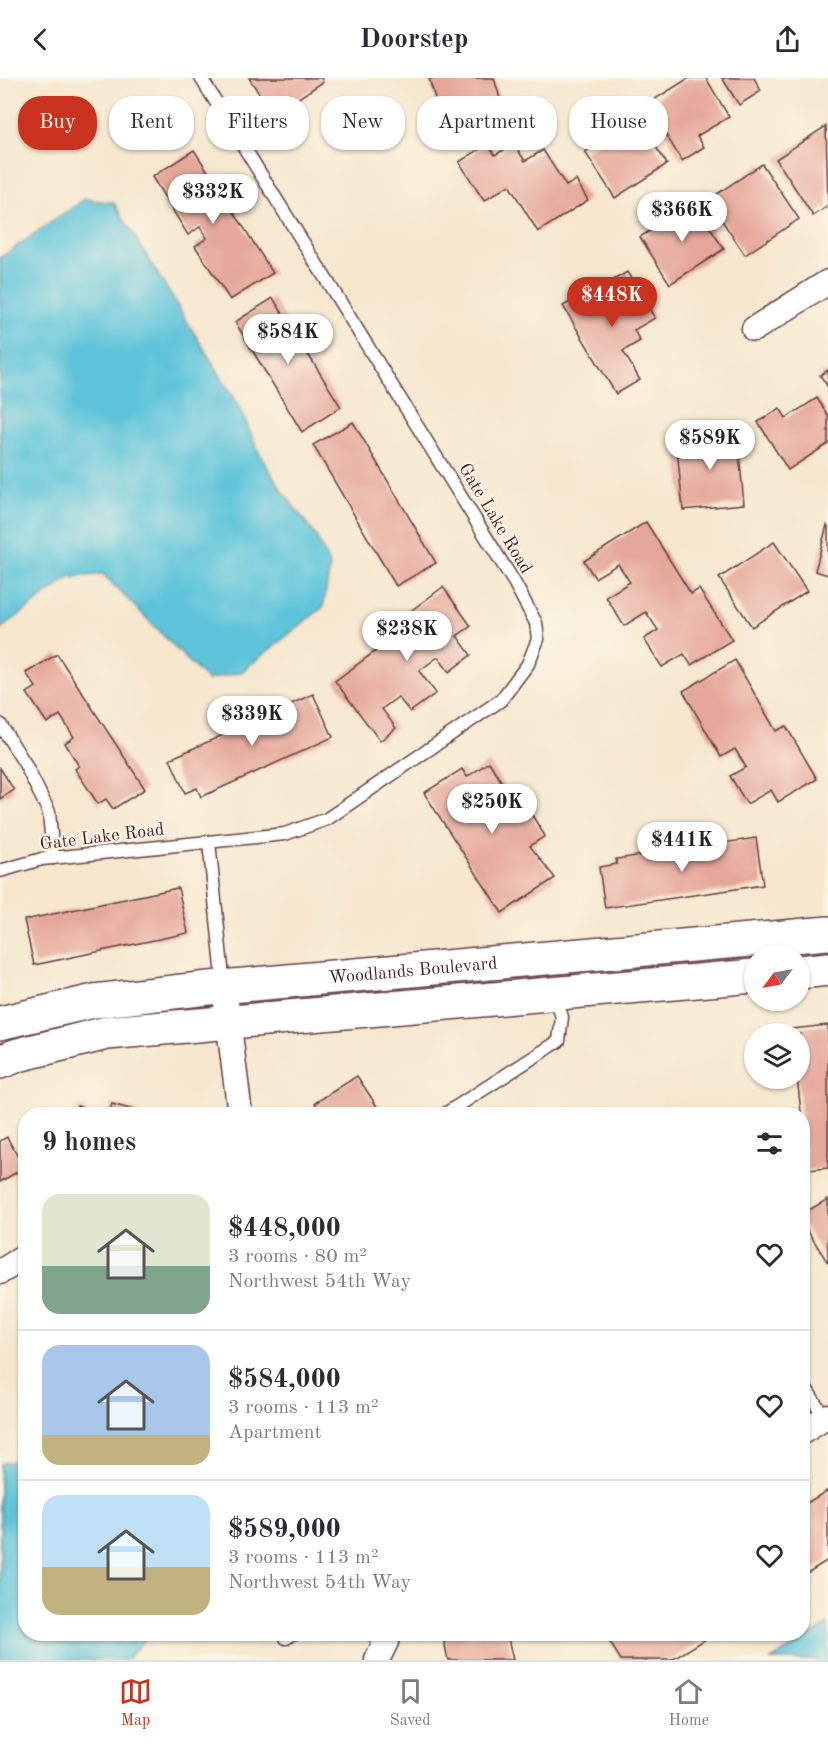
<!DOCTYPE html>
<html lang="en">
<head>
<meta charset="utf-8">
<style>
  :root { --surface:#fff; --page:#f7f7f7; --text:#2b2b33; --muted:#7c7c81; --line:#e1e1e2; --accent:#c8321e }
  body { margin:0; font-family:"Old Standard TT",serif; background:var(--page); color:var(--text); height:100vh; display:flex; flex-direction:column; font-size:22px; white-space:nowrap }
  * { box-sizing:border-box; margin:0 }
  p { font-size:20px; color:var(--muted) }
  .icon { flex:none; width:33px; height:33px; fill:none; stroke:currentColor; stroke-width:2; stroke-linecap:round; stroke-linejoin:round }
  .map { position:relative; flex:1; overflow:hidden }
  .drawer { position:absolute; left:18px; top:1029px; width:792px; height:534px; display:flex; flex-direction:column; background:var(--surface); border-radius:24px; box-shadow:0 2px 4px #0004 }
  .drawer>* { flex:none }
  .guide { position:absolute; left:18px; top:18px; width:792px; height:54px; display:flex; gap:12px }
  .needle { width:39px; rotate:238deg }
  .fabs { position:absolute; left:744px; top:867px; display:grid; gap:12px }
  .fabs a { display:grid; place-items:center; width:66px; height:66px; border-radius:50%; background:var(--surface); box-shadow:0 2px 4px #0004; font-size:30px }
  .price { position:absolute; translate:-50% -51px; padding:0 14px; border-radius:21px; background:#fff; color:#222; font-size:20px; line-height:39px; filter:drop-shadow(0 2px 3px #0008) }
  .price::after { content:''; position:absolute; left:50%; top:36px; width:18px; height:14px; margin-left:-9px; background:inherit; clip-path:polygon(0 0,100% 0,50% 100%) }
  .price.selected { background:var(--accent); color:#fff }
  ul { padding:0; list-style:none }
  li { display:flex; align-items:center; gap:18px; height:150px; padding:0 24px }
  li+li { border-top:2px solid var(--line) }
  li span { display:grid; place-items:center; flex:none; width:168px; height:120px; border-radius:18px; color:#555 }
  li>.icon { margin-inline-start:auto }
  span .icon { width:72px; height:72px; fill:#fffc; stroke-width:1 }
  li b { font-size:26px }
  h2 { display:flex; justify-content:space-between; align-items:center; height:72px; padding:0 24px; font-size:26px }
  .chip { padding:0 21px; border-radius:24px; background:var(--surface); box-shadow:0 2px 4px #0004; font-size:21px; line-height:54px }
  .chip.selected { background:var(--accent); color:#fff }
  header { display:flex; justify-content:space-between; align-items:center; height:78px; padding:0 24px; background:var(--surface); font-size:27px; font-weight:800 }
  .dock { display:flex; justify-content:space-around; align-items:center; height:84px; border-top:2px solid var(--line); background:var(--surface); font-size:16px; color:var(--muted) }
  .dock a { display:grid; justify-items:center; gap:3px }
  .dock .selected { color:var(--accent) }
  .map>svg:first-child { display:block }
  .water { fill:#5dc4da; stroke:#547282; stroke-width:1.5 }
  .building { fill:#e5a799 }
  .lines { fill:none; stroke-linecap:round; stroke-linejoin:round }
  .lane-casing { stroke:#643d43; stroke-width:15 }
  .street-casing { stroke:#643d43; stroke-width:27 }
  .secondary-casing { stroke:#643d43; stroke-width:36 }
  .lane { stroke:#fff; stroke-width:12 }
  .street { stroke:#fff; stroke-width:24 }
  .secondary { stroke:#fff; stroke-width:33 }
  .labels { text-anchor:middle; stroke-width:4.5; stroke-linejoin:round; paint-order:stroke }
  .street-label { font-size:18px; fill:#4a1f2b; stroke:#fcf5e5 }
</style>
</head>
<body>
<header><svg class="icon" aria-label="back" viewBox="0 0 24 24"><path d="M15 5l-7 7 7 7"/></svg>Doorstep<svg class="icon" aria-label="share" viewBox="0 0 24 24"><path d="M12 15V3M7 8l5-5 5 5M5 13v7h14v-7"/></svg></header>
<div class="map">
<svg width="828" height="1582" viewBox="0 0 828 1582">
  <rect width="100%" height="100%" fill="#fcf5e5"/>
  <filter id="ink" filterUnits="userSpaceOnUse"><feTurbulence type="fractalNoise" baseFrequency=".0167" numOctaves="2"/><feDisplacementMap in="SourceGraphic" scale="12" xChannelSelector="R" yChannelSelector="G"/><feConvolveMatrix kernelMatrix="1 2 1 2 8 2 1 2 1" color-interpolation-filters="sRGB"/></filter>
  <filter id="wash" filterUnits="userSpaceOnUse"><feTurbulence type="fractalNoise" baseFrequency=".008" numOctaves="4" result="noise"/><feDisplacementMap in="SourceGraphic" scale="24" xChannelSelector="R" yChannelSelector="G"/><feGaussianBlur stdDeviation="1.35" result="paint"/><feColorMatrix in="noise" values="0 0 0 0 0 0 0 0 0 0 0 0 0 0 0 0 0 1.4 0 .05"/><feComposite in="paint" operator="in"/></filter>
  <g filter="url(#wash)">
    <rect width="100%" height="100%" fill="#f6e7ce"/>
    <g class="water">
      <path d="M85 121 114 125 238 326 261 379 283 414 316 458 330 488 323 529 241 594 207 602 103 496 69 500 0 551V180Z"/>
      <path d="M14 1383 25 1387 26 1556H150L126 1582H0V1386Z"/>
      <path d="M828 1546V1582H771Z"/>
    </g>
    <g id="blocks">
      <g class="building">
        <path d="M249 0H321L323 4 273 37Z"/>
        <path d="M429 0H494L501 24 441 41Z"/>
        <path d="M689 0H706L729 39 697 58 704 69 682 83 647 26Z"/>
        <path d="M722 0H754L761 13 739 27Z"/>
        <path d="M642 47 667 86 615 120 585 74 608 59 612 67Z"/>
        <path d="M826 48 828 128 813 138 776 81Z"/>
        <path d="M488 66 495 77 514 66 525 83 543 72 566 108 576 102 588 122 538 154 509 107 484 123 459 84Z"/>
        <path d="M194 72 273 195 230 222 195 168 207 160 200 149 188 157 152 99Z"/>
        <path d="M762 86 799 141 745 177 708 122Z"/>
        <path d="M693 125 724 171 670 206 640 159Z"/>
        <path d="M627 194 655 240 634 252 640 263 623 273 640 302 616 316 563 228 587 214 595 228 612 218 605 207Z"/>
        <path d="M273 220 341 329 302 354 235 244Z"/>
        <path d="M828 292V309L820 297Z"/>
        <path d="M817 320 828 338V366L788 392 758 344 780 330 786 340Z"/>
        <path d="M353 344 436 485 396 508 313 367Z"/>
        <path d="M737 354 744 426 683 432 676 360Z"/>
        <path d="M646 444 691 516 699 511 732 562 691 587 684 576 662 589 644 561 658 552 646 534 624 548 606 519 630 504 618 486 595 500 584 483Z"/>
        <path d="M827 447 828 448V497L815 493Z"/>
        <path d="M774 464 807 513 752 549 719 500Z"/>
        <path d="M443 509 471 548 457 558 471 577 449 594 438 579 419 593 436 615 410 634 398 619 382 631 396 650 380 663 335 603 400 555 393 546Z"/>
        <path d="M57 576 145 711 113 731 106 721 98 726 75 691 79 688 65 665 74 659 60 637 47 645 27 615 36 609 26 595Z"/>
        <path d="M735 582 776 653 786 648 817 701 778 724 771 712 747 726 730 698 746 689 735 671 721 679 683 613Z"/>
        <path d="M313 616 333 659 201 719 197 710 185 715 170 681Z"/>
        <path d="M489 684 510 717 495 727 506 743 527 729 545 758 530 768 555 800 502 835 424 715 462 691 467 699Z"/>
        <path d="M0 690 14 712 0 721Z"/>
        <path d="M756 760 763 807 605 830 599 789 617 786 616 781Z"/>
        <path d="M178 810 188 855 34 887 24 842Z"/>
        <path d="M828 947V1090L808 1092 797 1000H800V956H792V951Z"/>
        <path d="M357 998 382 1036H322L315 1025Z"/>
        <path d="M112 1026 140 1034 139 1036H109Z"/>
        <path d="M77 1028 87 1031 86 1036H75Z"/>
        <path d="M7 1059 24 1090 0 1104V1063Z"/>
        <path d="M828 1121V1185L802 1144V1136Z"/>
        <path d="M828 1412V1482L804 1497 802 1428Z"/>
        <path d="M452 1556H507L513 1582H448L443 1558Z"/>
        <path d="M621 1556H714L672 1582H621L609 1563Z"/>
      </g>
    </g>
  </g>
  <g filter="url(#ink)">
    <use href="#blocks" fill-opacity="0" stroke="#643d43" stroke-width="1.5"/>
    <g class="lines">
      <defs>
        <g id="lane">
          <path d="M0 646 25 686 49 734 53 780"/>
          <path d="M209 764 224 909"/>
          <path d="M0 793 42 781 285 756 327 741 501 622 528 586 538 561 536 545 514 504 201 0"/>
          <path d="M445 1036 559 963 562 939 555 918"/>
          <path d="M802 1304 825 1340"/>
          <path d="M286 1560 293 1556"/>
        </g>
        <g id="street">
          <path d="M754 251 828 204"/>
          <path d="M224 909 240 1036"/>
          <path d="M0 1194 26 1178"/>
          <path d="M802 1354 828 1338"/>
          <path d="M377 1582 386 1564 380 1556"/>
        </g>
        <g id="secondary">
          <path d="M800 894 828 891"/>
          <path id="s1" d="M0 945 94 923 209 910 828 855"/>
          <path d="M0 984 18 977 107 955 754 898"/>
        </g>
      </defs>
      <use href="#lane" class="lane-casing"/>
      <use href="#street" class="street-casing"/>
      <use href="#secondary" class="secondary-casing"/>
      <use href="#lane" class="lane"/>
      <use href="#street" class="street"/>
      <use href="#secondary" class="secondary"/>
    </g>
  </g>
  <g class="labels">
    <g class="street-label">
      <text transform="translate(496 440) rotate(59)" y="6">Gate Lake Road</text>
      <text transform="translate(102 758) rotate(-7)" y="6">Gate Lake Road</text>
      <text dy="6" stroke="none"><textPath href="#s1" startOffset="417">Woodlands Boulevard</textPath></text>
    </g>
  </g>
</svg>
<div class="fabs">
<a><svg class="needle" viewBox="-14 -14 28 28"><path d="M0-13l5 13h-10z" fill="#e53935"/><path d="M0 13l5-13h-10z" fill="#7c7c81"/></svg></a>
<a><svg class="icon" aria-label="layers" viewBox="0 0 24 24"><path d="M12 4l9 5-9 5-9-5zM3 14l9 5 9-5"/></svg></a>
</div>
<b class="price" style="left:213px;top:147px">$332K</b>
<b class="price" style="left:682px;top:165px">$366K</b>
<b class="price selected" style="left:612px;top:250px">$448K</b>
<b class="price" style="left:288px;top:287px">$584K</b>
<b class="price" style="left:710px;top:393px">$589K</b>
<b class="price" style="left:407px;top:584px">$238K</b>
<b class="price" style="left:252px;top:669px">$339K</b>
<b class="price" style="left:492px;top:757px">$250K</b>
<b class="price" style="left:682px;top:795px">$441K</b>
<div class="guide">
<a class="chip selected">Buy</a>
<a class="chip">Rent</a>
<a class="chip">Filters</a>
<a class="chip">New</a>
<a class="chip">Apartment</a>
<a class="chip">House</a>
</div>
<section class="drawer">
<h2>9 homes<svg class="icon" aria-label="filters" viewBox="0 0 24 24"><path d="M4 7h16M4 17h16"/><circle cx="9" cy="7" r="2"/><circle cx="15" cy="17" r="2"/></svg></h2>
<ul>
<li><span style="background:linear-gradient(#dfe7d0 60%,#7fa58c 0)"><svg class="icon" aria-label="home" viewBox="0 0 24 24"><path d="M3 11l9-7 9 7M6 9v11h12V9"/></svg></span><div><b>$448,000</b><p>3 rooms · 80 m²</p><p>Northwest 54th Way</p></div><svg class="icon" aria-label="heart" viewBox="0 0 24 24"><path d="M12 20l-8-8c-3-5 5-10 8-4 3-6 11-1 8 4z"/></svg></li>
<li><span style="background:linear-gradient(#a9c7e8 75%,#c2b280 0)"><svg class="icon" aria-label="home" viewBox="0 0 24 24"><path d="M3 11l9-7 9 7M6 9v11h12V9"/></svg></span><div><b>$584,000</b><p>3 rooms · 113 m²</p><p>Apartment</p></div><svg class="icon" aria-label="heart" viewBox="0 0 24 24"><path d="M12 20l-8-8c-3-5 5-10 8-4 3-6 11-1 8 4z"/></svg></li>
<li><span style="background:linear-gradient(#bfe0f5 60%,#c2b280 0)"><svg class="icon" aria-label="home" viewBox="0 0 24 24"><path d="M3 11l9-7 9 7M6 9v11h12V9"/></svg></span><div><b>$589,000</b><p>3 rooms · 113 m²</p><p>Northwest 54th Way</p></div><svg class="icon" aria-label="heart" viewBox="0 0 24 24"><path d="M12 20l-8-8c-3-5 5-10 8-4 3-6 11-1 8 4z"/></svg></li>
</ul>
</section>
</div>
<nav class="dock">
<a class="selected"><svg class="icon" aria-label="map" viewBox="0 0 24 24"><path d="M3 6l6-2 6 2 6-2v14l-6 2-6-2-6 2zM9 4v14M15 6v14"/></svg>Map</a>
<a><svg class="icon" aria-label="saved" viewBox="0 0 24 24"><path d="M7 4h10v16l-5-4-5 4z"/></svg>Saved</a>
<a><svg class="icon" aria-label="home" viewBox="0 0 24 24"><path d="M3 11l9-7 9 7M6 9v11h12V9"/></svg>Home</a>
</nav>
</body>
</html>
